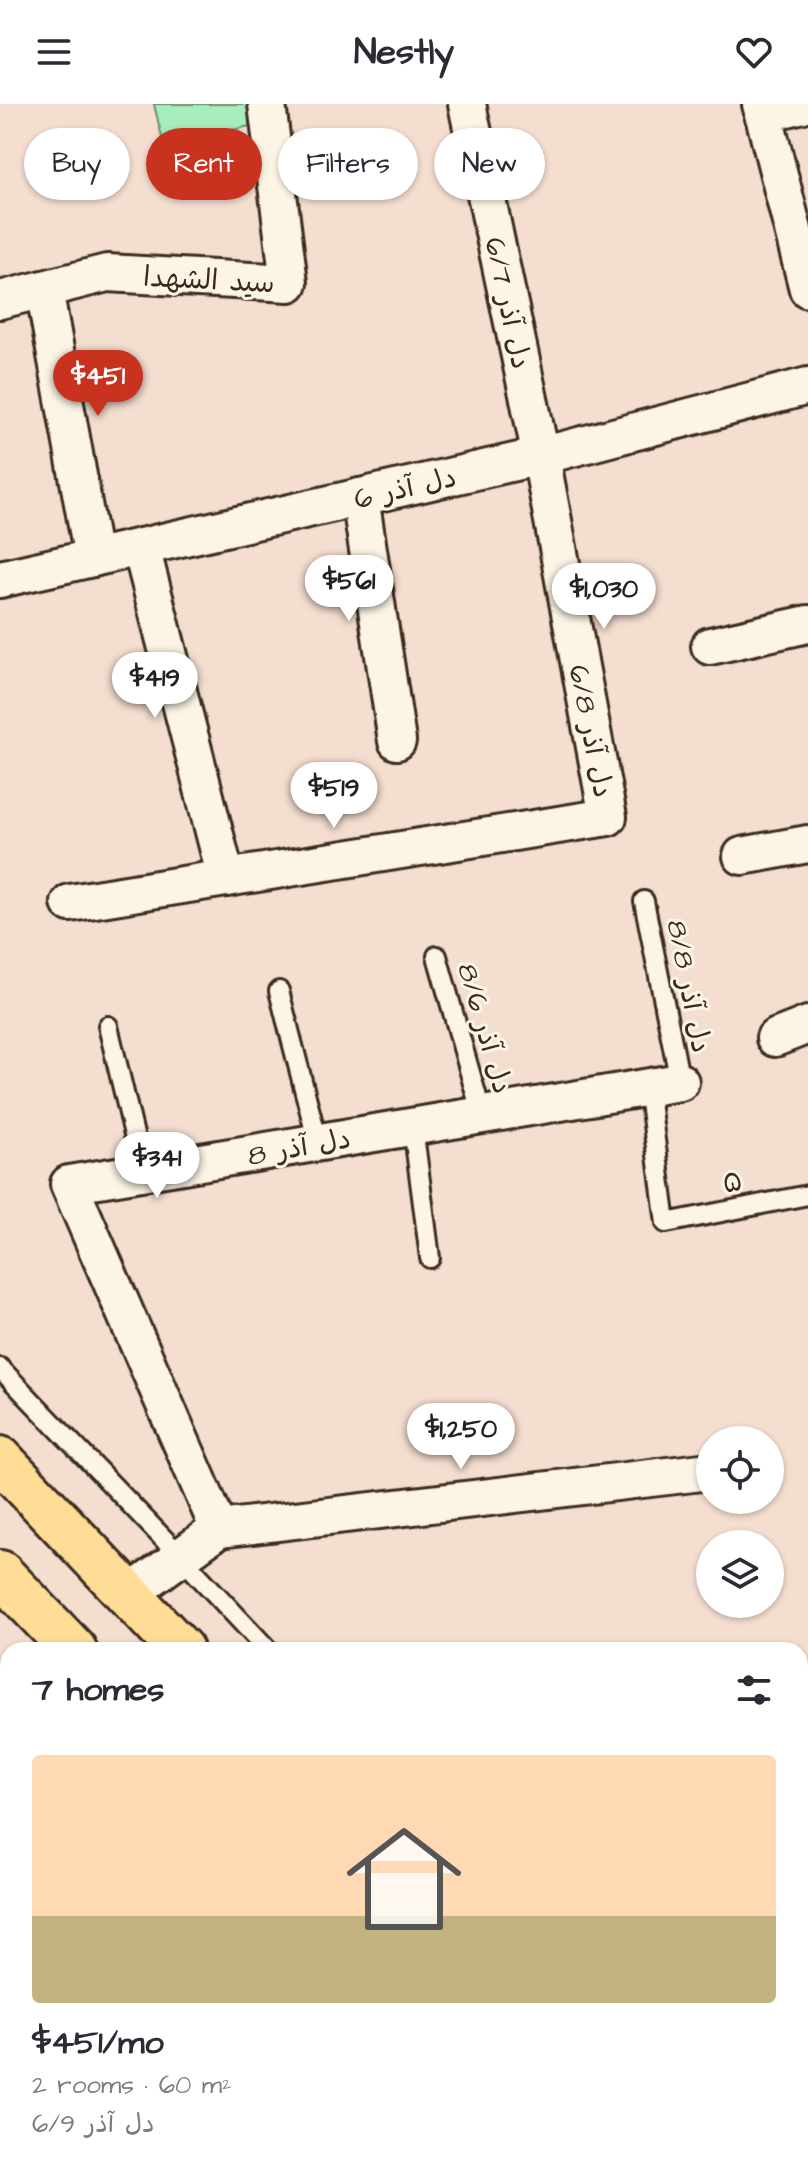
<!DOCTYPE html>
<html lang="en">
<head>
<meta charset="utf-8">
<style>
  :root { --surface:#fff; --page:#f7f7f7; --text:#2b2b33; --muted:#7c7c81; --accent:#c8321e }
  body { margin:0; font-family:"Architects Daughter","Playpen Sans Arabic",sans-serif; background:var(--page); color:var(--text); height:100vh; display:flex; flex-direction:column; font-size:30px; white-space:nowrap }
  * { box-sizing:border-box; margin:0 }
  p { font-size:26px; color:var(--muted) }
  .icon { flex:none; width:44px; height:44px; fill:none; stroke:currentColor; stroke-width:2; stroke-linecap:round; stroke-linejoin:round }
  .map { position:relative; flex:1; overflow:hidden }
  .details { position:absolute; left:0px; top:1538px; width:808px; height:536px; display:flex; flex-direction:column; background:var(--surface); border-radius:24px 24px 0 0; box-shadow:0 2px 6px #0004 }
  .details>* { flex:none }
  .hud { position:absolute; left:24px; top:24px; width:760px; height:72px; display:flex; gap:16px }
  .controls { position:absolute; left:696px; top:1322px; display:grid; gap:16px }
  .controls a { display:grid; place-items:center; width:88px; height:88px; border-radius:50%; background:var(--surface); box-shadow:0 2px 6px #0004; font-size:40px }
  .price { position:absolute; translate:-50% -68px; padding:0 18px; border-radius:28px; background:#fff; color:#222; font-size:26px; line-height:52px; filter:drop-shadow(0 2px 4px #0008) }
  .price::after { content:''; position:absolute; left:50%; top:48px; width:24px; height:18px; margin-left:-12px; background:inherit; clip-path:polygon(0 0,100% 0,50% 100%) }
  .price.active { background:var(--accent); color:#fff }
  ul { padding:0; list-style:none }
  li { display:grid; align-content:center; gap:16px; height:424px; padding:0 32px }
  li span { display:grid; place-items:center; height:248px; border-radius:8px; color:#555 }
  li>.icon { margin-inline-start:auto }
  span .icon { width:144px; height:144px; fill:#fffc; stroke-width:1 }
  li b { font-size:34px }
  h2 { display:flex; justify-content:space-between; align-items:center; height:96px; padding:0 32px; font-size:34px }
  .chip { padding:0 28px; border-radius:36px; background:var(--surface); box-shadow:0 2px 6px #0004; font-size:28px; line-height:72px }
  .chip.active { background:var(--accent); color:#fff }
  header { display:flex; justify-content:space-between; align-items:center; height:104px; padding:0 32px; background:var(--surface); font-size:36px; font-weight:700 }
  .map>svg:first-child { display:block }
  .green { fill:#a6eebb; stroke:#708c6c; stroke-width:2 }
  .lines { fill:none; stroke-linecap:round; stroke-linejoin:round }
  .service-casing { stroke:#3b2a1e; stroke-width:24 }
  .minor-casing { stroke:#3b2a1e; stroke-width:42 }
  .primary-casing { stroke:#3b2a1e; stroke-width:50 }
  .service { stroke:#fcf5e5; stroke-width:18 }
  .minor { stroke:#fcf5e5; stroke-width:36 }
  .primary { stroke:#ffdd96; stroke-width:44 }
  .labels { text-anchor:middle; stroke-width:6; stroke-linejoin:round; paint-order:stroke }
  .street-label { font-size:28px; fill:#3b2a1e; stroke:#fcf5e5 }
</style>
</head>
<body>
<header><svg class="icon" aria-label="menu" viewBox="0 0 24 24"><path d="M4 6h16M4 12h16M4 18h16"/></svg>Nestly<svg class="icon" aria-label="heart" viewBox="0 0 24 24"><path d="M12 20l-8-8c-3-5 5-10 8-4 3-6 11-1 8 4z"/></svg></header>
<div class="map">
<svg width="808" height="2074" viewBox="0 0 808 2074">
  <rect width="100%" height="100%" fill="#f4ded0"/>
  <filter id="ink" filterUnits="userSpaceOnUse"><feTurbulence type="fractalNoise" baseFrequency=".0125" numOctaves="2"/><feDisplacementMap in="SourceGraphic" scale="16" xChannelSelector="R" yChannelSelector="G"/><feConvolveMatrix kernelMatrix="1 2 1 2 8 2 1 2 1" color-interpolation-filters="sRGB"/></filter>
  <g filter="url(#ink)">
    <path class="green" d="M154 0H250L254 21 164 42Z"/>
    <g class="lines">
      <defs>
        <g id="service">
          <path d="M644 797 680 978"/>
          <path d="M437 852 482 1011"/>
          <path d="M279 887 318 1039"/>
          <path d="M108 922 143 1068"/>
          <path d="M648 983 666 1119 808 1091"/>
          <path d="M413 1023 430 1154"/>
          <path d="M0 1264 181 1453 268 1546"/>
          <path d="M755 2066 763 2074"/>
        </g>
        <g id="minor">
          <path d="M761 0 808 185"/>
          <path d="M763 10 803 0"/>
          <path d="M44 185 93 454"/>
          <path d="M0 196 107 169 289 179 267 0"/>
          <path d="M360 393 397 637"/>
          <path d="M141 443 226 774"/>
          <path d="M0 475 541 352 808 282"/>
          <path d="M710 542 808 520"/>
          <path d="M742 752 808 740"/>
          <path d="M70 799 608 713 541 352 467 0"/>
          <path d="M775 934 808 921"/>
          <path d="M219 1425 710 1367"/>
          <path d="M128 1491 219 1425 69 1080 680 978"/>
          <path d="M0 1778 8 1777"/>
          <path d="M800 1781 808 1780"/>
          <path d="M0 1946 8 1944"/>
          <path d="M0 2057 5 2074"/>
          <path d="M787 2074 808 2070"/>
        </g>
        <g id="primary">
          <path d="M0 1355 181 1546"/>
          <path d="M0 1469 74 1546"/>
          <path d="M568 2066 575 2074"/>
          <path d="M668 2066 675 2074"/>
        </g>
      </defs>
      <use href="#service" class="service-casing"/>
      <use href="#minor" class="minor-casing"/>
      <use href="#primary" class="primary-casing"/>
      <use href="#service" class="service"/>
      <use href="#minor" class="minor"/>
      <use href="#primary" class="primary"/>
    </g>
  </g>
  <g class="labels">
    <g class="street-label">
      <text transform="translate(209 175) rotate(3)" y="10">سید الشهدا</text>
      <text transform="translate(509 199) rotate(78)" y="10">دل آذر 6/7</text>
      <text transform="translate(405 383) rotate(-13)" y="10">دل آذر 6</text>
      <text transform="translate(592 627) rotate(79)" y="10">دل آذر 6/8</text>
      <text transform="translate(690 882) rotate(79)" y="10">دل آذر 8/8</text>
      <text transform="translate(486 924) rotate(74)" y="10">دل آذر 8/6</text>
      <text transform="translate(299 1042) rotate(-10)" y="10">دل آذر 8</text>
      <text transform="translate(732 1077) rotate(-11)" y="10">۵</text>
    </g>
  </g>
</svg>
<div class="controls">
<a><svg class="icon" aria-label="locate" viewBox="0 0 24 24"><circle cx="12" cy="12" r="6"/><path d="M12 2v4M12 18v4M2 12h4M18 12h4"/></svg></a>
<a><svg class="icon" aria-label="layers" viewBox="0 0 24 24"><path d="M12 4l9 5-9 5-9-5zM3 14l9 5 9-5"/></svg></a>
</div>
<b class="price active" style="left:98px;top:314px">$451</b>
<b class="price" style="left:349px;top:519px">$561</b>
<b class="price" style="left:604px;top:527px">$1,030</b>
<b class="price" style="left:155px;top:616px">$419</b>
<b class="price" style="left:334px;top:726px">$519</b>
<b class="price" style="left:157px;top:1096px">$341</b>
<b class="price" style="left:461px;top:1367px">$1,250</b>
<div class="hud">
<a class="chip">Buy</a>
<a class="chip active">Rent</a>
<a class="chip">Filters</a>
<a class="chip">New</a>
</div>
<section class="details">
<h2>7 homes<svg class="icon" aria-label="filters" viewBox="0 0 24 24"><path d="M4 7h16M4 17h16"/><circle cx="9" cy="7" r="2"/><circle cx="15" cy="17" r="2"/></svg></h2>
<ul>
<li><span style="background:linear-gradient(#ffd9b3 65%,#c2b280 0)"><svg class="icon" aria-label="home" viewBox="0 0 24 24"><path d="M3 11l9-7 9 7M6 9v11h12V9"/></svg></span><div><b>$451/mo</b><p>2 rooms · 60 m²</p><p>دل آذر 6/9</p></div></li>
</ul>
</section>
</div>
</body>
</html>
